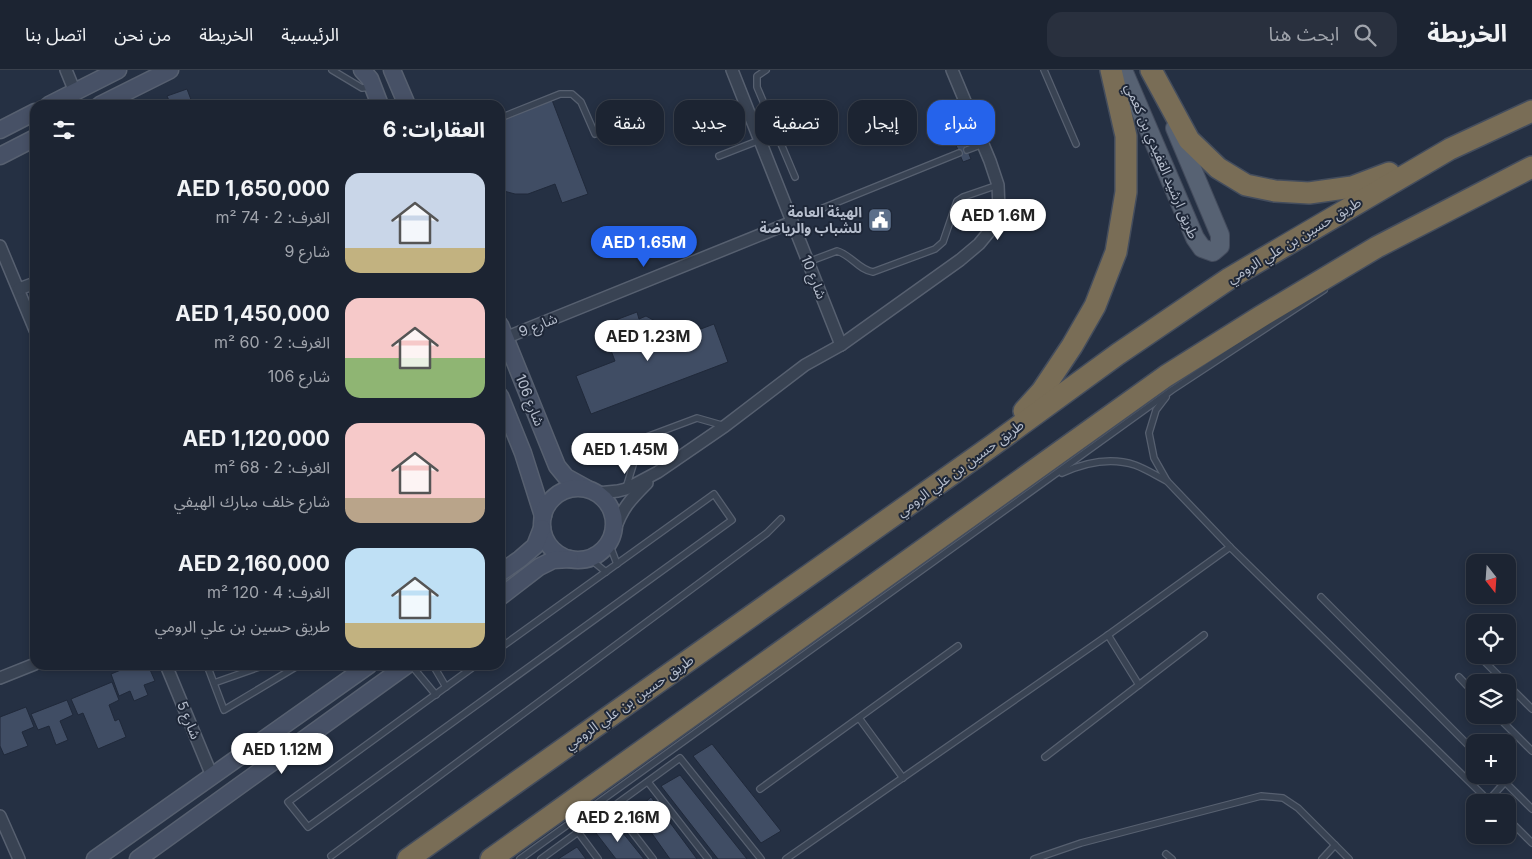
<!DOCTYPE html>
<html lang="ar">
<head>
<meta charset="utf-8">
<style>
  :root { --surface:#1c2432; --page:#29303e; --text:#f1f3f6; --muted:#a0a4ac; --line:#3a414d; --accent:#2563eb }
  body { margin:0; font-family:Inter,"Noto Sans Arabic",sans-serif; background:var(--page); color:var(--text); direction:rtl; height:100vh; display:flex; flex-direction:column; font-size:19px; white-space:nowrap }
  * { box-sizing:border-box; margin:0 }
  p { font-size:16px; color:var(--muted) }
  .icon { flex:none; width:28px; height:28px; fill:none; stroke:currentColor; stroke-width:2; stroke-linecap:round; stroke-linejoin:round }
  .map { position:relative; flex:1; overflow:hidden; direction:ltr }
  .details { position:absolute; left:30px; top:30px; width:475px; height:570px; display:flex; flex-direction:column; background:var(--surface); border-radius:15px; box-shadow:0 2px 8px #0003,0 0 0 1px var(--line); direction:rtl }
  .details>* { flex:none }
  .hud { position:absolute; left:520px; top:30px; width:475px; height:45px; direction:rtl; display:flex; gap:10px }
  .needle { width:32px; rotate:163deg }
  .tools { position:absolute; left:1466px; top:484px; display:grid; gap:10px }
  .tools a { display:grid; place-items:center; width:50px; height:50px; border-radius:10px; background:var(--surface); box-shadow:0 2px 8px #0003,0 0 0 1px var(--line); font-size:25px }
  .price { position:absolute; translate:-50% -42px; padding:0 11px; border-radius:18px; background:#fff; color:#222; font-size:16px; line-height:32px; filter:drop-shadow(0 1px 2px #0008) }
  .price::after { content:''; position:absolute; left:50%; top:30px; width:15px; height:11px; margin-left:-8px; background:inherit; clip-path:polygon(0 0,100% 0,50% 100%) }
  .price.selected { background:var(--accent); color:#fff }
  ul { padding:0; list-style:none }
  li { display:flex; align-items:center; gap:15px; height:125px; padding:0 20px }
  li span { display:grid; place-items:center; flex:none; width:140px; height:100px; border-radius:15px; color:#555 }
  li>.icon { margin-inline-start:auto }
  span .icon { width:60px; height:60px; fill:#fffc; stroke-width:1 }
  li b { font-size:21px }
  h2 { display:flex; justify-content:space-between; align-items:center; height:60px; padding:0 20px; font-size:21px }
  .chip { padding:0 18px; border-radius:15px; background:var(--surface); box-shadow:0 2px 8px #0003,0 0 0 1px var(--line); font-size:18px; line-height:45px }
  .chip.selected { background:var(--accent); color:#fff }
  header { display:flex; align-items:center; gap:30px; box-sizing:border-box; height:70px; padding:0 25px; background:var(--surface); border-bottom:1px solid var(--line) }
  header strong { font-size:24px }
  nav { display:flex; gap:28px; margin-inline-start:auto; font-size:18px }
  .search { width:350px; height:45px; background:var(--page); display:flex; align-items:center; gap:12px; box-sizing:border-box; padding:0 18px; border-radius:15px; color:var(--muted); font-size:19px }
  .map>svg:first-child { display:block }
  .building { fill:#404d64; stroke:#20293a }
  .lines { fill:none; stroke-linecap:round; stroke-linejoin:round }
  .lane-casing { stroke:#576070; stroke-width:8 }
  .street-casing { stroke:#576070; stroke-width:14 }
  .secondary-casing { stroke:#576070; stroke-width:19 }
  .primary-casing { stroke:#434b5c; stroke-width:20 }
  .highway-casing { stroke:#444d5d; stroke-width:24 }
  .lane { stroke:#394353; stroke-width:5.5 }
  .street { stroke:#394353; stroke-width:11 }
  .secondary { stroke:#475166; stroke-width:16 }
  .primary { stroke:#576273; stroke-width:18 }
  .highway { stroke:#796d56; stroke-width:21 }
  .labels { text-anchor:middle; stroke-width:4; stroke-linejoin:round; paint-order:stroke }
  .street-label { font-size:14px; fill:#b6becd; stroke:#1e2738 }
  .poi-label { font-size:14px; font-weight:bold; fill:#b6becd; stroke:#1e2738; text-anchor:end }
</style>
</head>
<body>
<header>
<strong>الخريطة</strong>
<div class="search"><svg class="icon" aria-label="search" viewBox="0 0 24 24"><circle cx="10" cy="10" r="6"/><path d="M15 15l6 6"/></svg>ابحث هنا</div>
<nav><a>الرئيسية</a><a>الخريطة</a><a>من نحن</a><a>اتصل بنا</a></nav>
</header>
<div class="map">
<svg width="1532" height="789" viewBox="0 0 1532 789">
  <rect width="100%" height="100%" fill="#253043"/>
  <g class="building">
    <path d="M187 19 193 35H171L167 26Z"/>
    <path d="M552 30 588 124 562 133 555 114 528 124H515L500 120V50Z"/>
    <path d="M963 69 971 89 963 92 955 73Z"/>
    <path d="M637 242 639 249 646 246 655 251 664 273 714 254 728 292 591 344 576 306 615 291 607 270 610 261 616 259 613 251Z"/>
    <path d="M133 595H148L155 611 144 615 148 625 134 631 130 621 119 626 111 604Z"/>
    <path d="M112 612 119 630 109 635 115 651 119 649 126 667 98 679 83 643 78 645 71 629Z"/>
    <path d="M67 630 73 645 60 651 68 670 56 675 49 656 38 660 31 644Z"/>
    <path d="M26 637 34 657 22 662 28 676 4 685 0 676V647Z"/>
    <path d="M712 674 781 761 761 773 693 686Z"/>
    <path d="M680 705 747 789H718L661 716Z"/>
    <path d="M651 727 697 789H670L636 741Z"/>
    <path d="M614 752 644 789H616L596 763Z"/>
    <path d="M577 777 586 789H558Z"/>
  </g>
  <g class="lines">
    <defs>
      <g id="lane">
        <path d="M332 0 362 18 372 17"/>
        <path d="M766 0 757 6V17L795 107"/>
        <path d="M1044 0 1076 74"/>
        <path d="M500 48 560 24H572L581 32 595 64"/>
        <path d="M967 80 983 74"/>
        <path d="M719 86 760 70"/>
        <path d="M823 138 959 83"/>
        <path d="M808 192 837 181C851 185 859 200 873 202L935 179 943 172 957 131 963 127 998 115"/>
        <path d="M1166 327 1156 340 1149 363 1154 388 1167 411 1230 477 1490 732"/>
        <path d="M1062 403C1084 393 1111 387 1135 395 1146 399 1157 406 1167 411"/>
        <path d="M626 418 641 369 697 348 725 356"/>
        <path d="M609 473 617 494"/>
        <path d="M589 488 606 502"/>
        <path d="M1321 527 1475 682"/>
        <path d="M1108 565 1139 615"/>
        <path d="M1478 585 1505 612"/>
        <path d="M207 595 224 640 299 595"/>
        <path d="M411 595 436 625"/>
        <path d="M433 595 446 617"/>
        <path d="M476 595 288 732 308 757 732 450 714 424 500 578"/>
        <path d="M1459 607 1475 624"/>
        <path d="M214 613 265 595"/>
        <path d="M1508 615 1532 639"/>
        <path d="M1496 645 1532 681"/>
        <path d="M859 648 903 708"/>
        <path d="M1045 687 1204 565"/>
        <path d="M1498 705 1532 739"/>
        <path d="M648 712 708 789"/>
        <path d="M760 719 958 576"/>
        <path d="M1488 731 1505 712"/>
        <path d="M613 737 653 789"/>
        <path d="M1508 749 1532 773"/>
        <path d="M578 762 598 789"/>
        <path d="M1166 784 1172 789"/>
        <path d="M331 786 767 463 781 449"/>
        <path d="M520 789 1172 320 1324 220"/>
        <path d="M541 789 680 688 761 789"/>
        <path d="M786 789 1108 565 1230 477"/>
        <path d="M1034 789 1081 773 1261 726 1283 728 1298 738 1349 789"/>
        <path d="M1322 789 1335 775"/>
      </g>
      <g id="street">
        <path d="M66 0 75 22"/>
        <path d="M732 0 841 275"/>
        <path d="M0 176 35 260"/>
        <path d="M19 219 35 213"/>
        <path d="M505 268 792 152"/>
        <path d="M597 423 618 421 626 419 658 402 725 356 805 295 841 275 960 190 979 174 993 157 999 139 998 115 990 91 952 0"/>
        <path d="M614 462C622 438 630 430 647 413"/>
        <path d="M166 595 212 706"/>
        <path d="M0 608 35 594"/>
        <path d="M0 746 19 789"/>
      </g>
      <g id="secondary">
        <path d="M362 0 370 9 380 35"/>
        <path d="M392 0 407 35"/>
        <path d="M49 35 118 0"/>
        <path d="M100 35 170 0"/>
        <path d="M0 60 35 42"/>
        <path d="M0 86 35 68"/>
        <path d="M500 255 557 396 566 407 586 418"/>
        <path d="M500 326 523 383 543 446"/>
        <circle cx="578" cy="454" r="36"/>
        <path d="M500 503 520 489 535 476 542 458"/>
        <path d="M500 527 539 497 553 490 570 489"/>
        <path d="M95 789 369 595"/>
        <path d="M138 789 407 595"/>
      </g>
      <path id="primary" d="M1123 0 1195 168 1202 178 1213 182 1220 176V165L1175 58"/>
      <g id="highway">
        <path d="M1151 0 1189 70 1218 98 1246 115 1275 121 1309 123 1352 117 1389 103"/>
        <path d="M1024 341 1042 321 1072 276 1095 236 1116 182 1126 122V66L1111 0"/>
        <path d="M408 789 993 375 1118 284 1230 208 1450 79 1532 41"/>
        <path d="M491 789 1166 306 1260 247 1377 177 1532 97"/>
      </g>
    </defs>
    <use href="#lane" class="lane-casing"/>
    <use href="#street" class="street-casing"/>
    <use href="#secondary" class="secondary-casing"/>
    <use href="#primary" class="primary-casing"/>
    <use href="#highway" class="highway-casing"/>
    <use href="#lane" class="lane"/>
    <use href="#street" class="street"/>
    <use href="#secondary" class="secondary"/>
    <use href="#primary" class="primary"/>
    <use href="#highway" class="highway"/>
  </g>
  <defs>
    <symbol id="civic-square" viewBox="-11 -11 22 22"><rect x="-9" y="-9" width="18" height="18" rx="4" fill="#5c6f8a" stroke="#1e2738"/><path d="M-.6-6.5H3V-4.5H.6V-3L4-1V1h2V6H-6V1h2V-1L-.6-3ZM-1.2 2.5V6h2.4V2.5Z" fill="#fff"/></symbol>
  </defs>
  <g fill-rule="evenodd">
    <use href="#civic-square" x="866" y="136" width="28" height="28"/>
  </g>
  <g class="labels">
    <g class="street-label">
      <text transform="translate(1162 91) rotate(67)" y="5">طريق ارشيد القفيدي بن كعمي</text>
      <text transform="translate(1294 170) rotate(-31)" y="5">طريق حسين بن علي الرومي</text>
      <text transform="translate(814 207) rotate(68)" y="5">شارع 10</text>
      <text transform="translate(538 255) rotate(-22)" y="5">شارع 9</text>
      <text transform="translate(530 330) rotate(68)" y="5">شارع 106</text>
      <text transform="translate(960 398) rotate(-36)" y="5">طريق حسين بن علي الرومي</text>
      <text transform="translate(629 632) rotate(-35)" y="5">طريق حسين بن علي الرومي</text>
      <text transform="translate(189 650) rotate(67)" y="5">شارع 5</text>
    </g>
    <g class="poi-label">
      <text x="862" y="147">الهيئة العامة<tspan x="862" dy="16">للشباب والرياضة</tspan></text>
    </g>
  </g>
</svg>
<div class="tools">
<a><svg class="needle" viewBox="-14 -14 28 28"><path d="M0-13l5 13h-10z" fill="#e53935"/><path d="M0 13l5-13h-10z" fill="#a0a4ac"/></svg></a>
<a><svg class="icon" aria-label="locate" viewBox="0 0 24 24"><circle cx="12" cy="12" r="6"/><path d="M12 2v4M12 18v4M2 12h4M18 12h4"/></svg></a>
<a><svg class="icon" aria-label="layers" viewBox="0 0 24 24"><path d="M12 4l9 5-9 5-9-5zM3 14l9 5 9-5"/></svg></a>
<a>+</a>
<a>−</a>
</div>
<b class="price" style="left:998px;top:171px">AED 1.6M</b>
<b class="price selected" style="left:644px;top:198px">AED 1.65M</b>
<b class="price" style="left:648px;top:292px">AED 1.23M</b>
<b class="price" style="left:625px;top:405px">AED 1.45M</b>
<b class="price" style="left:282px;top:705px">AED 1.12M</b>
<b class="price" style="left:618px;top:773px">AED 2.16M</b>
<div class="hud">
<a class="chip selected">شراء</a>
<a class="chip">إيجار</a>
<a class="chip">تصفية</a>
<a class="chip">جديد</a>
<a class="chip">شقة</a>
</div>
<section class="details">
<h2>العقارات: 6<svg class="icon" aria-label="filters" viewBox="0 0 24 24"><path d="M4 7h16M4 17h16"/><circle cx="9" cy="7" r="2"/><circle cx="15" cy="17" r="2"/></svg></h2>
<ul>
<li><span style="background:linear-gradient(#c9d6e8 75%,#c2b280 0)"><svg class="icon" aria-label="home" viewBox="0 0 24 24"><path d="M3 11l9-7 9 7M6 9v11h12V9"/></svg></span><div><b>AED 1,650,000</b><p>الغرف: 2 · 74 m²</p><p>شارع 9</p></div></li>
<li><span style="background:linear-gradient(#f6c9c9 60%,#8fb573 0)"><svg class="icon" aria-label="home" viewBox="0 0 24 24"><path d="M3 11l9-7 9 7M6 9v11h12V9"/></svg></span><div><b>AED 1,450,000</b><p>الغرف: 2 · 60 m²</p><p>شارع 106</p></div></li>
<li><span style="background:linear-gradient(#f6c9c9 75%,#b9a48a 0)"><svg class="icon" aria-label="home" viewBox="0 0 24 24"><path d="M3 11l9-7 9 7M6 9v11h12V9"/></svg></span><div><b>AED 1,120,000</b><p>الغرف: 2 · 68 m²</p><p>شارع خلف مبارك الهيفي</p></div></li>
<li><span style="background:linear-gradient(#bfe0f5 75%,#c2b280 0)"><svg class="icon" aria-label="home" viewBox="0 0 24 24"><path d="M3 11l9-7 9 7M6 9v11h12V9"/></svg></span><div><b>AED 2,160,000</b><p>الغرف: 4 · 120 m²</p><p>طريق حسين بن علي الرومي</p></div></li>
</ul>
</section>
</div>
</body>
</html>
